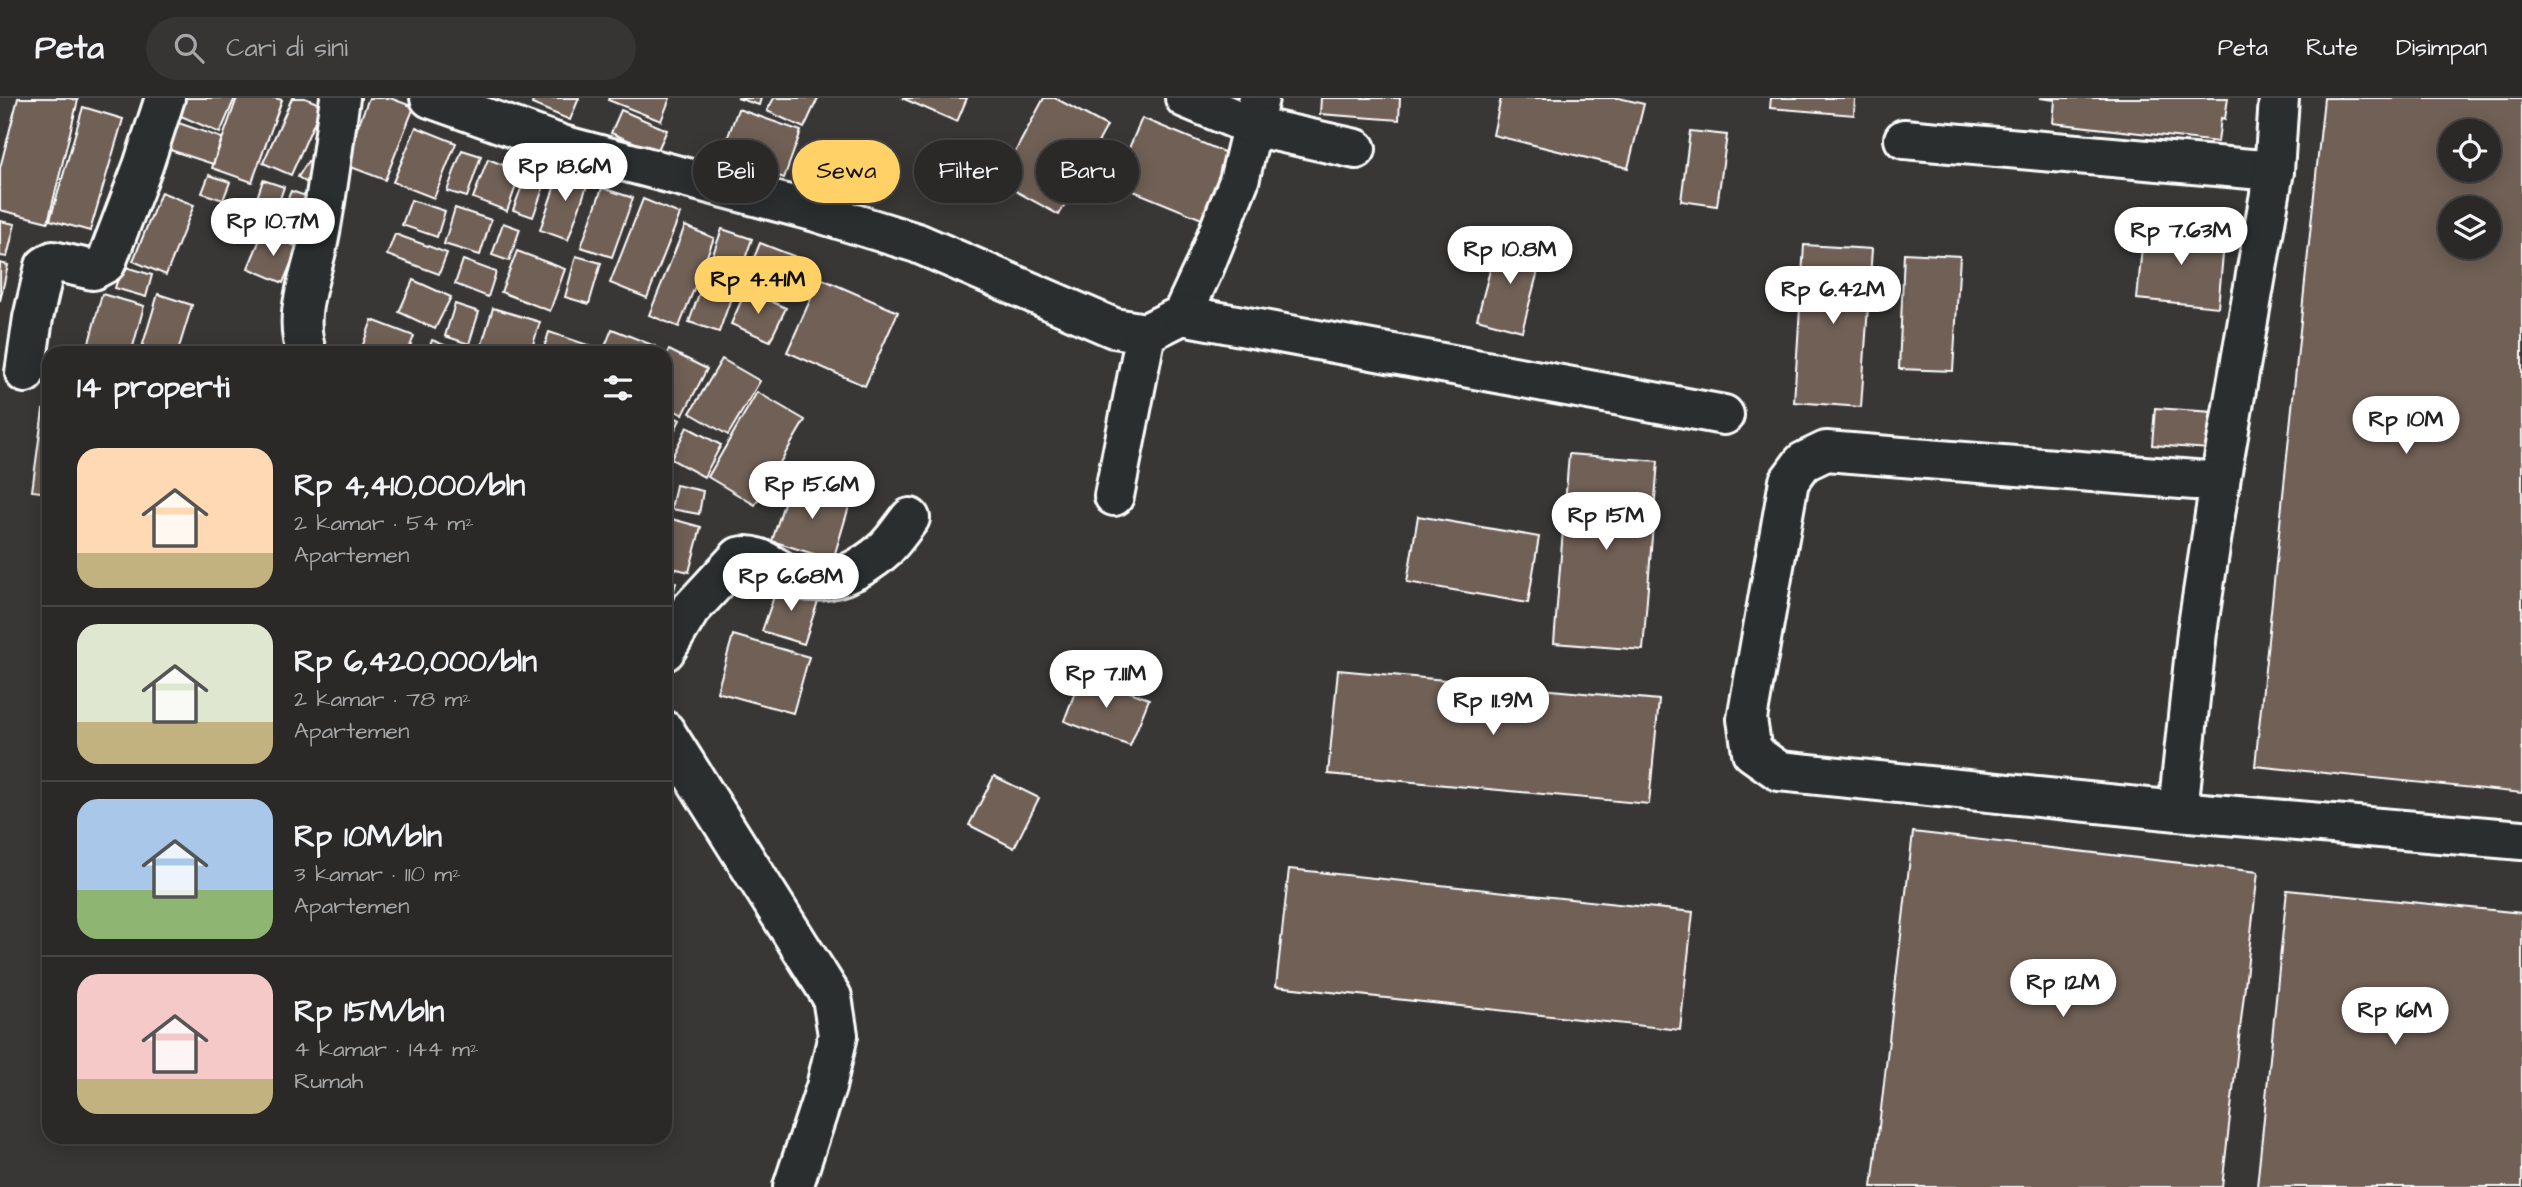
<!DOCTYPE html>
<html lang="id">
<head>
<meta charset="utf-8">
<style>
  :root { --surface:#2a2928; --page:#363534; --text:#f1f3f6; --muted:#a5a6a8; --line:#464545; --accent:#ffd166 }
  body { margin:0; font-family:"Architects Daughter",sans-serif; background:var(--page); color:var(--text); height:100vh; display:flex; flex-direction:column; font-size:26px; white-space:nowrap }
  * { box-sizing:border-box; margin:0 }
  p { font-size:23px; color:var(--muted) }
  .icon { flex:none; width:38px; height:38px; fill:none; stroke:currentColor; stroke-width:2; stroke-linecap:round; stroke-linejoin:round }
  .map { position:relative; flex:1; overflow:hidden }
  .panel { position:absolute; left:42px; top:248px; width:630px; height:798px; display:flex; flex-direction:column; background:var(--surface); border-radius:21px; box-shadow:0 4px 18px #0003,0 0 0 2px var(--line) }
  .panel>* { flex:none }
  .guide { position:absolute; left:693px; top:42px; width:665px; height:63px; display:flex; gap:14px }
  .buttons { position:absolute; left:2438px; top:21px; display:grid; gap:14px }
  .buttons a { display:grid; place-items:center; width:63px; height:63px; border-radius:50%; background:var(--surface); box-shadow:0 4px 18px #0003,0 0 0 2px var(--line); font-size:35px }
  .price { position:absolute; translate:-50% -60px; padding:0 16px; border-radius:24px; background:#fff; color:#222; font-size:23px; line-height:46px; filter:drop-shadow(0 2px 4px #0008) }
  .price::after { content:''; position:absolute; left:50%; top:42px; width:21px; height:16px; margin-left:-10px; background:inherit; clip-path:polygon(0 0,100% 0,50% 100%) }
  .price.active { background:var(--accent); color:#111 }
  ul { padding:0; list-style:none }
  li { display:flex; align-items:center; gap:21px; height:175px; padding:0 35px }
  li+li { border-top:2px solid var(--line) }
  li span { display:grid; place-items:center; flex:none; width:196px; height:140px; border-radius:21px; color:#555 }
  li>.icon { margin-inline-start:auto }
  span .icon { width:84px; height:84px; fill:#fffc; stroke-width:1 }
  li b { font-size:30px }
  h2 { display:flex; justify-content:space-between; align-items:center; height:84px; padding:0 35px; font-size:30px }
  .pill { padding:0 24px; border-radius:32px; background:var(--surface); box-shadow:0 4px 18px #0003,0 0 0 2px var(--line); font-size:24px; line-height:63px }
  .pill.active { background:var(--accent); color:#111 }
  header { display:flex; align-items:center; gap:42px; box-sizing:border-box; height:98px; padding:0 35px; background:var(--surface); border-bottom:2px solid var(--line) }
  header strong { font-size:33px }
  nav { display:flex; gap:38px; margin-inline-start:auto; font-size:24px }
  .search { width:490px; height:63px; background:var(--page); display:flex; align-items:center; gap:18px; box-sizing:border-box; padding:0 24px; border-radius:38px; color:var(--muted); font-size:26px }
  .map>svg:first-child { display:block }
  .building { fill:#706057; stroke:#fff; stroke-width:2; fill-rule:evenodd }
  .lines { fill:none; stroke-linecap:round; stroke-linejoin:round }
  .minor-casing { stroke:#fff; stroke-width:44 }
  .minor { stroke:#2a2d2e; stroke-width:38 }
</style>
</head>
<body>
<header>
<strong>Peta</strong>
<div class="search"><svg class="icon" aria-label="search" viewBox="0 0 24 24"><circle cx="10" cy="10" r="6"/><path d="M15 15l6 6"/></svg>Cari di sini</div>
<nav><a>Peta</a><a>Rute</a><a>Disimpan</a></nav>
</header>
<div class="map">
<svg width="2522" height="1089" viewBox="0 0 2522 1089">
  <rect width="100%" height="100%" fill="#383736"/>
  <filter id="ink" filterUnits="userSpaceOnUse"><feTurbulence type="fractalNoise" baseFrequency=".0143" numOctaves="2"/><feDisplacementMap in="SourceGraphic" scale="14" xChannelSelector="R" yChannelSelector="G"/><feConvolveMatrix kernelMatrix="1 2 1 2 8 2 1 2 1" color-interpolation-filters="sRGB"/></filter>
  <g filter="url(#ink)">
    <g class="building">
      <path d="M18 0H68L78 2 48 124 0 112V70Z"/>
      <path d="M181 0H235L220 35 174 15Z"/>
      <path d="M237 0H275L282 2 252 84 212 70Z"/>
      <path d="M292 0H305L322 7 291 77 263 65Z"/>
      <path d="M369 0H390L414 9 385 82 343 66Z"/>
      <path d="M534 0H579L570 22 532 6Z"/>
      <path d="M609 0H670L661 23 608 2Z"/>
      <path d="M737 0H761L759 7Z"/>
      <path d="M774 0H818L804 30 767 13Z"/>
      <path d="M902 0H967L957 24Z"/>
      <path d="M1044 0H1055L1107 28 1059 117 999 84Z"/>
      <path d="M1321 0H1400L1399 22 1320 16Z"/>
      <path d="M1501 0H1619L1644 6 1628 70 1493 37Z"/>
      <path d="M1771 0H1855L1854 17 1770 10Z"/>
      <path d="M2040 0H2228L2225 21 2221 20 2218 44 2053 25 2055 2Z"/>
      <path d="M2324 0H2522V695L2255 668ZM2450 33H2488V72H2450ZM2450 110H2488V149H2450Z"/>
      <path d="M83 9 123 21 90 133 50 122Z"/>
      <path d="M738 11 801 33 784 80 721 58Z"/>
      <path d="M621 12 667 32 657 54 611 35Z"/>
      <path d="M1142 20 1236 59 1209 124 1114 85Z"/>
      <path d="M170 22 222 40 213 66 161 49Z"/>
      <path d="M416 29 456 45 434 100 393 84Z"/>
      <path d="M1690 33 1727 37 1717 108 1681 103Z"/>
      <path d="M462 52 481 58 467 99 447 93Z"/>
      <path d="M488 61 521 74 507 113 473 100Z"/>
      <path d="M532 61 551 68 533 119 513 112Z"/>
      <path d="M308 63 322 72 313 89 298 79Z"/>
      <path d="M561 69 590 79 568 142 540 132Z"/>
      <path d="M209 77 230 84 223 102 202 95Z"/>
      <path d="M263 82 284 89 277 110 256 103Z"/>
      <path d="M602 90 633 100 612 159 581 149Z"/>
      <path d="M291 93 315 101 307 123 283 113Z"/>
      <path d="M161 94 194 107 166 177 133 163Z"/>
      <path d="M643 101 680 116 647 200 610 185Z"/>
      <path d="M411 102 445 113 437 139 402 127Z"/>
      <path d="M455 110 491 122 480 157 444 146Z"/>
      <path d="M0 123 15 126 7 159 0 158Z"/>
      <path d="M503 125 520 131 509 163 492 157Z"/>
      <path d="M685 128 714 140 679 229 649 217Z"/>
      <path d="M2144 128 2225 136 2218 209 2137 201Z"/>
      <path d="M722 131 752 141 719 234 689 224Z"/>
      <path d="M263 134 298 149 283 185 248 170Z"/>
      <path d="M395 136 447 155 439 176 387 157Z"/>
      <path d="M1498 142 1543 154 1522 233 1477 221Z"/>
      <path d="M760 145 804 162 788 201 744 185Z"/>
      <path d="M1804 147 1872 151 1861 309 1794 304Z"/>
      <path d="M517 153 565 171 550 213 501 194Z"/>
      <path d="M1904 155 1960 158 1953 273 1899 271Z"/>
      <path d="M576 158 601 165 589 206 565 199Z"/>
      <path d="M463 162 496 174 488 199 455 186Z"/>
      <path d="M0 165 8 167 0 203Z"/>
      <path d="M122 168 152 177 146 199 115 190Z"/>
      <path d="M820 180 898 214 865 288 787 254Z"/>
      <path d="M413 182 451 199 435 231 399 214Z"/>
      <path d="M746 192 786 210 770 243 731 226Z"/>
      <path d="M102 196 144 208 131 256H86Z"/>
      <path d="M158 196 192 207 177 256H140Z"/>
      <path d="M455 206 479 214 469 246 445 238Z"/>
      <path d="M493 210 540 224 530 256H479Z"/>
      <path d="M372 222 414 238 407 256H369L361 252Z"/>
      <path d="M612 231 655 248 652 256H602Z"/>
      <path d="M549 234 591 248 588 256H542Z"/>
      <path d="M432 242 466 256H427Z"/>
      <path d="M669 252 707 271 683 317 665 307V258Z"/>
      <path d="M722 261 760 283 728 337 690 315Z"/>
      <path d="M757 294 805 322 755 407 708 379Z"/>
      <path d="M2155 310 2213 314 2210 351 2152 347Z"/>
      <path d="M43 312 49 313V395L32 393Z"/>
      <path d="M665 314 680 322 665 351Z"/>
      <path d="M687 329 721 347 704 379 671 361Z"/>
      <path d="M1569 356 1658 363 1643 552 1554 545Z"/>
      <path d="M791 383 851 402 833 462 772 443Z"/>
      <path d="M676 387 703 393 699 416 671 411Z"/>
      <path d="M1418 418 1539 439 1528 505 1407 484Z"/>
      <path d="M672 421 701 429 689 474 665 468V448Z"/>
      <path d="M665 482 676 485 666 524H665Z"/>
      <path d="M779 484 820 497 804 546 762 533Z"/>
      <path d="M733 537 809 559 793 615 717 594Z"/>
      <path d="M1338 572 1659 602 1649 706 1328 676Z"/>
      <path d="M1082 576 1149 601 1130 648 1064 623Z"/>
      <path d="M994 678 1039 700 1014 750 969 727Z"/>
      <path d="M1913 734 2258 774 2222 1089H1872Z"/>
      <path d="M1289 771 1693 814 1680 932 1276 888Z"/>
      <path d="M2287 792 2522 815V1089H2257Z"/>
    </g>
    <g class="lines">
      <defs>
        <g id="minor">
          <path d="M430 0 562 47 816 114 917 145 1114 230 1146 235 1182 217 1204 170 1239 83 1259 0"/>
          <path d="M1185 0 1252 28 1356 51"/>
          <path d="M1904 41 2274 73"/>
          <path d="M1182 217 1724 317"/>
          <path d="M307 256C292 215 312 179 319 139 328 93 333 46 340 0"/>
          <path d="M25 275 33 220 45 168 53 163 93 172 106 165 143 68 165 0"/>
          <path d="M2220 384 2274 73 2279 0"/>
          <path d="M1114 398 1146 235"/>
          <path d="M665 553 690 512 739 459C760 454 774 471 793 479 825 491 863 472 886 450 895 441 902 430 910 420"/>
          <path d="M665 633 832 899 838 937 826 989 793 1089"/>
          <path d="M2178 713 2197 534 2220 384 1826 353 1803 364 1789 383 1747 621 1752 654 1779 673 2178 713 2522 742"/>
        </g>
      </defs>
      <use href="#minor" class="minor-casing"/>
      <use href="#minor" class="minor"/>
    </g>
  </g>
</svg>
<div class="buttons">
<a><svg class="icon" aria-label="locate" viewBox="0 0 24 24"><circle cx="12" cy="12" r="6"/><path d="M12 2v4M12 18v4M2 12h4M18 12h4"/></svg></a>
<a><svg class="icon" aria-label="layers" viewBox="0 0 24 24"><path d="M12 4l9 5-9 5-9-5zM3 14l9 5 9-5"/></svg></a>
</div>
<b class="price" style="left:565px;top:105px">Rp 18.6M</b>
<b class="price" style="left:273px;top:160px">Rp 10.7M</b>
<b class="price" style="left:2181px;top:169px">Rp 7.63M</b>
<b class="price" style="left:1510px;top:188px">Rp 10.8M</b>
<b class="price active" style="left:758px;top:218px">Rp 4.41M</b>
<b class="price" style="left:1833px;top:228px">Rp 6.42M</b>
<b class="price" style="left:2406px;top:358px">Rp 10M</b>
<b class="price" style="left:812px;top:423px">Rp 15.6M</b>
<b class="price" style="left:1606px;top:454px">Rp 15M</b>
<b class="price" style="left:791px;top:515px">Rp 6.68M</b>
<b class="price" style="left:1106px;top:612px">Rp 7.11M</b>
<b class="price" style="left:1493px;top:639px">Rp 11.9M</b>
<b class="price" style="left:2063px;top:921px">Rp 12M</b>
<b class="price" style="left:2395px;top:949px">Rp 16M</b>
<div class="guide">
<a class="pill">Beli</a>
<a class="pill active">Sewa</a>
<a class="pill">Filter</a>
<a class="pill">Baru</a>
</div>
<section class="panel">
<h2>14 properti<svg class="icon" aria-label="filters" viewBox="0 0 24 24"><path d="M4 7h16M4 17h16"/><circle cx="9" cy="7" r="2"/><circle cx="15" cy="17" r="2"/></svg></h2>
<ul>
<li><span style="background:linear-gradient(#ffd9b3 75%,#c2b280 0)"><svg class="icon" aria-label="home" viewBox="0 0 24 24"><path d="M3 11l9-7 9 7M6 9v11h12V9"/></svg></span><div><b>Rp 4,410,000/bln</b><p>2 kamar · 54 m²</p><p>Apartemen</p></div></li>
<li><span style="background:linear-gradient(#dfe7d0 70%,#c2b280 0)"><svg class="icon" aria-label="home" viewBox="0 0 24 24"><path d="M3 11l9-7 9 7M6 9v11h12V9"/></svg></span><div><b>Rp 6,420,000/bln</b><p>2 kamar · 78 m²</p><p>Apartemen</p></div></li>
<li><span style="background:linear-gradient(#a9c7e8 65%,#8fb573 0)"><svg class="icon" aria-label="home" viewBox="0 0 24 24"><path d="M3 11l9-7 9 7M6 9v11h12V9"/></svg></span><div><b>Rp 10M/bln</b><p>3 kamar · 110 m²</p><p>Apartemen</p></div></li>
<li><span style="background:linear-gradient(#f6c9c9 75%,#c2b280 0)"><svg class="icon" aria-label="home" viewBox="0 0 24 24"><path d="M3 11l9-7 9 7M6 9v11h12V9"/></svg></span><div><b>Rp 15M/bln</b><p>4 kamar · 144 m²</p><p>Rumah</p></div></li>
</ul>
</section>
</div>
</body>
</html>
